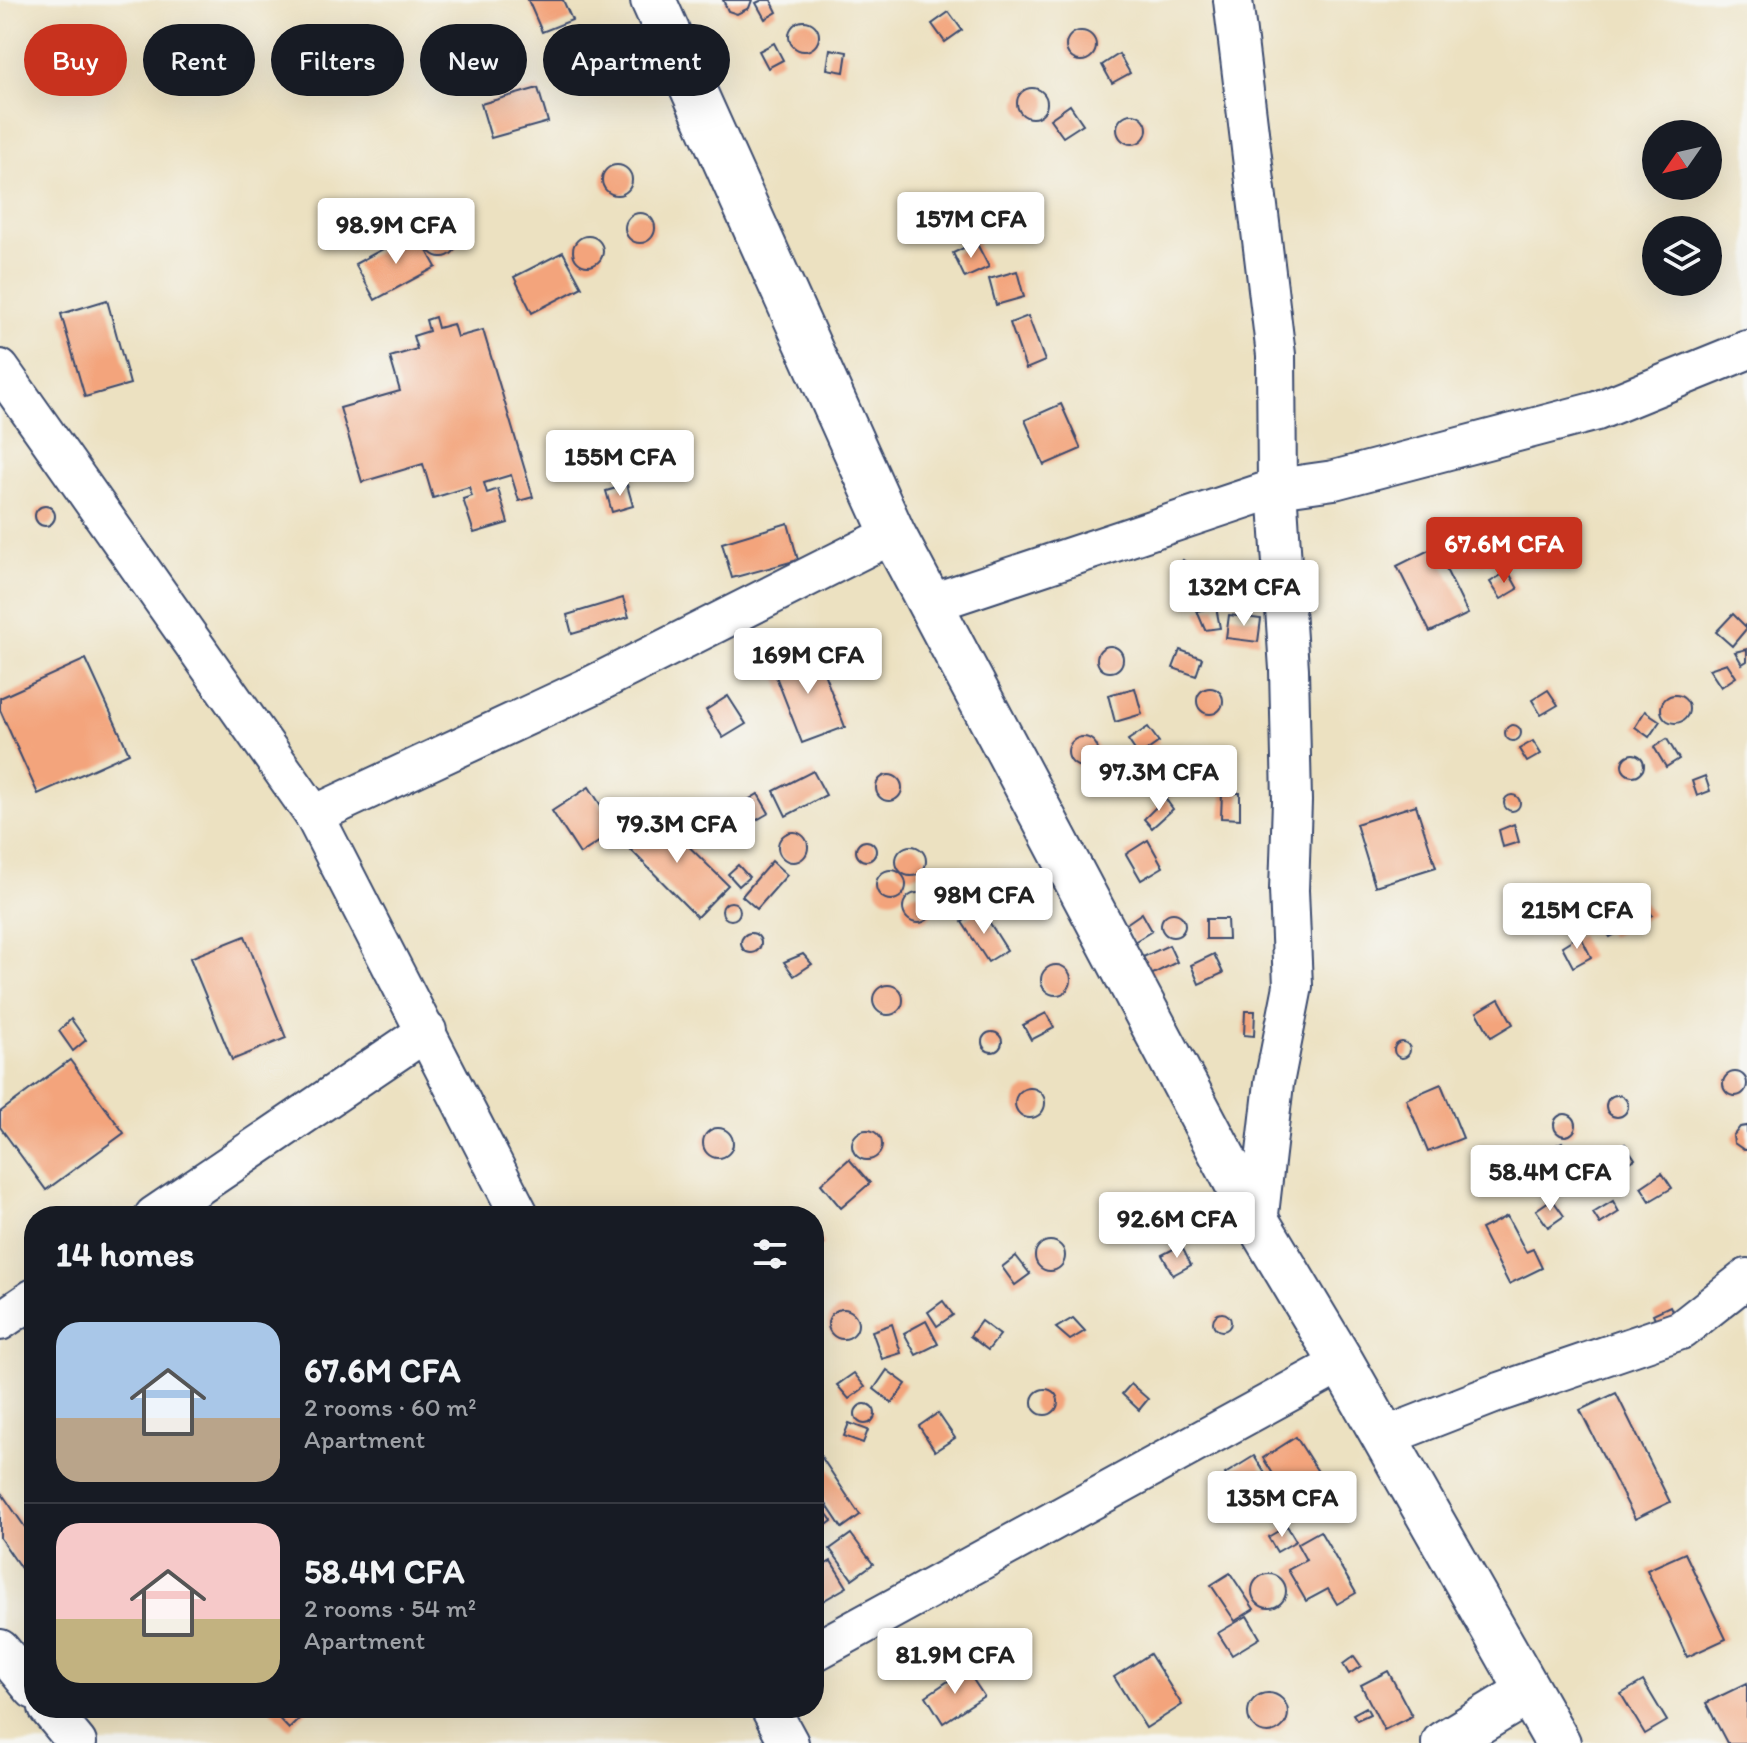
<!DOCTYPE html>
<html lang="en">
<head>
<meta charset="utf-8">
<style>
  :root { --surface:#171b24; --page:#242831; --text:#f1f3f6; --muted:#9ea1a6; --line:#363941; --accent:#c8321e }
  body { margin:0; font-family:Itim,sans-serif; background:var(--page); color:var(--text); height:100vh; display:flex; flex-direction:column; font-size:30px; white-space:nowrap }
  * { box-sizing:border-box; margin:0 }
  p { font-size:26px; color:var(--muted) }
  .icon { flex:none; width:44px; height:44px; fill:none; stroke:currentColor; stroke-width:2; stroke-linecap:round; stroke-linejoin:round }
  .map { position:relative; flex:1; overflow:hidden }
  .sheet { position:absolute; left:24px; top:1206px; width:800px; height:512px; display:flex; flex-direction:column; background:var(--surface); border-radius:32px; box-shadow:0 8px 32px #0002 }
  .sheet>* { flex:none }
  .hud { position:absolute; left:24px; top:24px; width:800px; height:72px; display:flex; gap:16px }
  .needle { width:52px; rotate:236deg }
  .tools { position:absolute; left:1642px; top:120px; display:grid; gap:16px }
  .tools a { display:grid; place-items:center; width:80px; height:80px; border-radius:50%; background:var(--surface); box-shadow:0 8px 32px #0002; font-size:40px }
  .price { position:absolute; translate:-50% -68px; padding:0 18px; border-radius:8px; background:#fff; color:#222; font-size:26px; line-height:52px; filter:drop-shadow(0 2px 4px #0008) }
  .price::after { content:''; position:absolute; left:50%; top:48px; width:24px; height:18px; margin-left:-12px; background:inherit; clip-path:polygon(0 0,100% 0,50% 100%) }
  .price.on { background:var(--accent); color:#fff }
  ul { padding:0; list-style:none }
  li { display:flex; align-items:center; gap:24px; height:200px; padding:0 32px }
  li+li { border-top:2px solid var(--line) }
  li span { display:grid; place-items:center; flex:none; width:224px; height:160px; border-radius:24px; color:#555 }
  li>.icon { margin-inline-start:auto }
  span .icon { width:96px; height:96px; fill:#fffc; stroke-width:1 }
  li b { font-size:34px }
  h2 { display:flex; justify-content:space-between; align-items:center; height:96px; padding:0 32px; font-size:34px }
  .tag { padding:0 28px; border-radius:36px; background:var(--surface); box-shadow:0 8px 32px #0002; font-size:28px; line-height:72px }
  .tag.on { background:var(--accent); color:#fff }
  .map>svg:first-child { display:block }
  .building { fill:#f3a47b }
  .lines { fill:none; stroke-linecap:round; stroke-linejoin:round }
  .minor-casing { stroke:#3a4a6d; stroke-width:42 }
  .major-casing { stroke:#3a4a6d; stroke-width:48 }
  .minor { stroke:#fff; stroke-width:38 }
  .major { stroke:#fff; stroke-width:44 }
</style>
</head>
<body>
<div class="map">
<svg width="1747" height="1743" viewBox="0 0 1747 1743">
  <rect width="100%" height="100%" fill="#f6f6f2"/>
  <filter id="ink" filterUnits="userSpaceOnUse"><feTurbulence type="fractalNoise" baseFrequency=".0125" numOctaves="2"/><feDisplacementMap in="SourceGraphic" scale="16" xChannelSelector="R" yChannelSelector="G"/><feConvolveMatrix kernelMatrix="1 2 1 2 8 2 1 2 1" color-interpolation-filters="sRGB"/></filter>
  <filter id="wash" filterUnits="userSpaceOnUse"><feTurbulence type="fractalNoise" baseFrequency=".006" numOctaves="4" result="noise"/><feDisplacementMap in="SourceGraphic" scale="32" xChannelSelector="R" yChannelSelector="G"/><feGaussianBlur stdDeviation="1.8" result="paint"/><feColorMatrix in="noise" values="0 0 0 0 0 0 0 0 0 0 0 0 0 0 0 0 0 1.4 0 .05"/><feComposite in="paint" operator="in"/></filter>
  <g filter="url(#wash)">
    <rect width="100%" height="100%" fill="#ece1c1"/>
    <g id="blocks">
      <g class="building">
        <path d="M528 0H563L572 20 542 32Z"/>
        <path d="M723 0H752L749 8 737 14 728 11Z"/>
        <path d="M762 0H771L777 12 765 19 756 3Z"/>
        <path d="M949 12 962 30 945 42 932 24Z"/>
        <circle cx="804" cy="36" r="15"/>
        <circle cx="1081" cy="46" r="15"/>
        <path d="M774 43 783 60 768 68 759 51Z"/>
        <path d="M830 49 847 52 844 72 827 69Z"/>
        <path d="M1119 54 1130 73 1112 83 1102 65Z"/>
        <path d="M538 88 548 122 491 138 481 104Z"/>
        <circle cx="1032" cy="103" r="15"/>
        <path d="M1070 105 1083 124 1063 137 1050 119Z"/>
        <circle cx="1132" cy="129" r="15"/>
        <circle cx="617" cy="180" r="15"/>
        <circle cx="640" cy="228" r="15"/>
        <circle cx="442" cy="242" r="15"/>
        <path d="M416 231 436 267 375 300 355 264Z"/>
        <circle cx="588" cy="251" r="15"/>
        <path d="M976 242 989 267 965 278 953 253Z"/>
        <path d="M563 252 582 287 532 313 514 277Z"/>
        <path d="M1017 271 1024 297 996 305 989 279Z"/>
        <path d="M107 300 130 384 85 397 61 314Z"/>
        <path d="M1028 316 1045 361 1026 369 1010 323Z"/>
        <path d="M435 317 438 328 453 324 457 337 483 330 533 497 519 501 511 475 484 483 487 493 498 489 508 523 474 533 463 499 472 496 469 487 433 498 423 464 362 482 340 408 400 391 390 357 417 349 413 336 429 331 426 320Z"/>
        <path d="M1061 404 1081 449 1044 465 1025 420Z"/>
        <path d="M627 485 633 506 612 512 606 491Z"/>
        <circle cx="45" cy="516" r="10"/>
        <path d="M788 523 798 560 732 578 722 543Z"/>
        <path d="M1483 540 1493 557 1483 564 1473 546Z"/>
        <path d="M1435 547 1468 614 1430 632 1397 566Z"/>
        <path d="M1183 560 1207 577 1202 585 1177 568Z"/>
        <path d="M1508 571 1518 589 1501 599 1490 582Z"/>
        <path d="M623 598 629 617 572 634 567 615Z"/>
        <path d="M1216 607 1220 628 1205 630 1197 611Z"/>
        <path d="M1733 614 1747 628 1732 646 1716 632Z"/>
        <path d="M1229 615 1261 619 1258 642 1226 638Z"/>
        <circle cx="852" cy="654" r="13"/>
        <circle cx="1110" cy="659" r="13"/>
        <path d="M1747 649V661L1742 664 1735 652Z"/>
        <path d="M815 650 845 727 802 743 772 666Z"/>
        <path d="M1180 650 1202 658 1196 676 1173 668Z"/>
        <path d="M86 659 129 753 38 794 0 710V698Z"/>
        <path d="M1727 663 1736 677 1721 687 1709 669Z"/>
        <path d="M1135 688 1142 714 1115 722 1108 695Z"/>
        <circle cx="1210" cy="701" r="13"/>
        <path d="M1548 690 1558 705 1541 715 1532 700Z"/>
        <circle cx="1675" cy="709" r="14"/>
        <path d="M728 696 746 724 723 738 706 710Z"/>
        <path d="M1645 711 1660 721 1649 737 1635 727Z"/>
        <circle cx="1513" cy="733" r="8"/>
        <path d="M1148 727 1159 742 1139 756 1128 740Z"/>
        <circle cx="1083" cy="752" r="15"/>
        <path d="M1667 739 1679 759 1666 767 1654 747Z"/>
        <path d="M1533 741 1541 754 1527 762 1519 749Z"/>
        <circle cx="1633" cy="765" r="11"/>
        <path d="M1180 765 1190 786 1165 798 1155 777Z"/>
        <path d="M813 771 826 795 786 816 774 791Z"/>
        <circle cx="889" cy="788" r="13"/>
        <path d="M1705 776 1710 791 1697 796 1692 781Z"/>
        <path d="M589 787 617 830 580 854 552 811Z"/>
        <path d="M1222 793H1240V819L1221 818Z"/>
        <path d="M758 794 769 813 741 829 730 811Z"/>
        <circle cx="1512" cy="803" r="8"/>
        <path d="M1165 798 1173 809 1152 828 1144 819Z"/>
        <path d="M1416 805 1436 867 1375 886 1356 824Z"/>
        <path d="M656 814 728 885 697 917 625 844Z"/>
        <path d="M1514 824 1519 842 1503 847 1499 830Z"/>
        <circle cx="793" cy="847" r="15"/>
        <path d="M1148 840 1163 867 1141 880 1126 854Z"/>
        <circle cx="866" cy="851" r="10"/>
        <circle cx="911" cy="861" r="15"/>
        <path d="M772 861 787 875 757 909 742 896Z"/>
        <path d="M738 865 749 877 739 886 728 874Z"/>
        <circle cx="891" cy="885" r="15"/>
        <path d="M1639 893 1652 915 1610 937 1597 918Z"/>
        <circle cx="918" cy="908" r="15"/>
        <circle cx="731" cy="911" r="9"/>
        <path d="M981 909 1007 950 988 962 962 922Z"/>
        <circle cx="1173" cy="925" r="12"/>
        <path d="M1142 913 1152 931 1134 942 1126 924Z"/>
        <path d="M1206 919H1227L1228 939H1206Z"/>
        <circle cx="751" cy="943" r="10"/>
        <path d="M1580 935 1591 957 1573 967 1562 946Z"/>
        <path d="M245 936 286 1038 232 1060 190 958Z"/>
        <path d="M1169 945 1177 962 1151 975 1143 957Z"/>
        <path d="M803 954 812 964 794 976 784 962Z"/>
        <path d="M1214 954 1223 973 1199 984 1191 965Z"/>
        <circle cx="1056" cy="980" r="15"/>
        <circle cx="888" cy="1000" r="15"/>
        <path d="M1499 999 1513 1024 1491 1037 1477 1012Z"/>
        <path d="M1245 1011H1255L1254 1036 1244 1035Z"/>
        <path d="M1046 1013 1054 1028 1031 1040 1023 1025Z"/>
        <path d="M71 1019 86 1040 73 1051 59 1031Z"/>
        <circle cx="992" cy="1042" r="10"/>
        <circle cx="1402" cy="1050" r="8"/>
        <path d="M70 1060 124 1133 46 1190 0 1127V1112Z"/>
        <circle cx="1735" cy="1084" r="12"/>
        <path d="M1441 1084 1463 1138 1428 1152 1406 1099Z"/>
        <circle cx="1030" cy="1103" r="15"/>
        <circle cx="1617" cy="1106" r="11"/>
        <circle cx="1565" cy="1125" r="11"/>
        <path d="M1747 1126V1150H1744L1734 1143 1733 1136 1740 1127Z"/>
        <circle cx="718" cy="1143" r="15"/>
        <circle cx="867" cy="1145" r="15"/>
        <path d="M1562 1142 1571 1155 1560 1161 1550 1148Z"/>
        <path d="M1625 1144 1635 1159 1612 1174 1602 1159Z"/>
        <path d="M1590 1156 1603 1183 1580 1193 1568 1165Z"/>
        <path d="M849 1159 870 1183 841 1208 821 1184Z"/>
        <path d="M1662 1173 1672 1188 1650 1201 1641 1187Z"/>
        <path d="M1552 1199 1564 1216 1548 1227 1536 1210Z"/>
        <path d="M1613 1201 1619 1212 1600 1224 1593 1213Z"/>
        <path d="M1507 1216 1526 1252 1533 1249 1542 1268 1509 1284 1481 1229Z"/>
        <path d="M814 1230 824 1244 814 1251Z"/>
        <circle cx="1050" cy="1256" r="15"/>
        <path d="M1181 1245 1191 1265 1173 1275 1162 1255Z"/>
        <path d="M1016 1256 1030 1274 1015 1285 1002 1267Z"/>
        <path d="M943 1301 953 1315 937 1326 928 1312Z"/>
        <path d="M1670 1306 1675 1317 1658 1325 1653 1314Z"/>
        <circle cx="843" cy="1324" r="15"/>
        <circle cx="1222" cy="1322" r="9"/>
        <path d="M1073 1318 1085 1331 1070 1340 1056 1328Z"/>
        <path d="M926 1321 938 1344 916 1355 904 1333Z"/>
        <path d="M981 1321 1000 1335 988 1350 970 1336Z"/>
        <path d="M892 1324 901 1353 882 1359 872 1331Z"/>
        <path d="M887 1370 906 1384 892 1403 874 1389Z"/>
        <path d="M854 1373 865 1387 849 1399 837 1385Z"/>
        <path d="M1131 1384 1148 1399 1139 1410 1122 1394Z"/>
        <circle cx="1045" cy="1402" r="13"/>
        <path d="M1616 1393 1670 1502 1635 1519 1580 1410Z"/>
        <circle cx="865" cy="1414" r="10"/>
        <path d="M938 1413 955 1438 935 1451 919 1426Z"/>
        <path d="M849 1423 868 1430 863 1443 844 1436Z"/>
        <path d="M1296 1437 1327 1486 1294 1507 1263 1458Z"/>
        <path d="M814 1446 860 1515 842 1528 814 1486Z"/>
        <path d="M1254 1456 1280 1497 1250 1515 1225 1474Z"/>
        <path d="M0 1491 34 1540V1577L29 1580 0 1538Z"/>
        <path d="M814 1496 832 1521 817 1532 814 1527Z"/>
        <path d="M1287 1526 1296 1541 1277 1552 1268 1537Z"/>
        <path d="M1320 1531 1356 1593 1337 1604 1328 1589 1306 1601 1288 1570 1306 1560 1297 1544Z"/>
        <path d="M851 1534 873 1564 852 1579 830 1549Z"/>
        <path d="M1685 1553 1726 1639 1687 1657 1647 1570Z"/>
        <path d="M831 1561 847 1587 814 1606V1571Z"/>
        <path d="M1230 1573 1254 1609 1235 1621 1211 1585Z"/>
        <circle cx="1269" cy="1591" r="17"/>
        <path d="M1247 1616 1260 1638 1232 1655 1218 1633Z"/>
        <path d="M1150 1654 1182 1705 1146 1728 1114 1677Z"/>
        <path d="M1354 1656 1361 1666 1349 1674 1343 1664Z"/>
        <path d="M966 1669 984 1696 943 1723 926 1696Z"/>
        <path d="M1388 1671 1412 1716 1384 1730 1361 1685Z"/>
        <path d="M1643 1681 1667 1721 1645 1734 1621 1694Z"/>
        <path d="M1747 1683V1743H1727L1706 1703Z"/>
        <circle cx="1268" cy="1713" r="20"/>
        <path d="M1366 1707 1370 1714 1357 1720 1353 1714Z"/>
        <path d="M269 1708H310L289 1729Z"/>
      </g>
    </g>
  </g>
  <g filter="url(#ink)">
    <use href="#blocks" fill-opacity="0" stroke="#3a4a6d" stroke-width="2"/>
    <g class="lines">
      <defs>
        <g id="minor">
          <path d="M1233 0 1276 355 1277 488 1289 669 1292 801 1289 890 1293 986 1274 1083 1258 1223"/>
          <path d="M0 369 314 815"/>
          <path d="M929 604 1277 488 1334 480 1597 411 1747 350"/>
          <path d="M154 1216 427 1031"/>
          <path d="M520 1216 314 815 593 685 893 534"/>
          <path d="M0 1321 34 1298"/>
          <path d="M1384 1437 1494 1394 1681 1330 1747 1278"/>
          <path d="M0 1649 34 1690"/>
          <path d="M814 1652 1342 1363"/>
          <path d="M48 1708 77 1743"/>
          <path d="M770 1708 789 1743"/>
        </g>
        <g id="major">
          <path d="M653 0 893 534 1258 1223 1342 1363 1558 1743"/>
          <path d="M1444 1743 1528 1692"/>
        </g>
      </defs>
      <use href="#minor" class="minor-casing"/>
      <use href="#major" class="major-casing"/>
      <use href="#minor" class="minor"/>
      <use href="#major" class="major"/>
    </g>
  </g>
</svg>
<div class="tools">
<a><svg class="needle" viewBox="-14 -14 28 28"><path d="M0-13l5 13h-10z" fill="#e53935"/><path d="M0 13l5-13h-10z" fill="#9ea1a6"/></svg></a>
<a><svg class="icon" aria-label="layers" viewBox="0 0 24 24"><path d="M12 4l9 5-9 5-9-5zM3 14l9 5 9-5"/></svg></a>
</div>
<b class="price" style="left:971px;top:260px">157M CFA</b>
<b class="price" style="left:396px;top:266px">98.9M CFA</b>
<b class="price" style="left:620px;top:498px">155M CFA</b>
<b class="price on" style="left:1504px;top:585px">67.6M CFA</b>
<b class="price" style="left:1244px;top:628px">132M CFA</b>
<b class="price" style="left:808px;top:696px">169M CFA</b>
<b class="price" style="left:1159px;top:813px">97.3M CFA</b>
<b class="price" style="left:677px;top:865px">79.3M CFA</b>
<b class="price" style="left:984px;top:936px">98M CFA</b>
<b class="price" style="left:1577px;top:951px">215M CFA</b>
<b class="price" style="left:1550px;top:1213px">58.4M CFA</b>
<b class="price" style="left:1177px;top:1260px">92.6M CFA</b>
<b class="price" style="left:1282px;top:1539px">135M CFA</b>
<b class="price" style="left:955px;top:1696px">81.9M CFA</b>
<div class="hud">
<a class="tag on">Buy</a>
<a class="tag">Rent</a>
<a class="tag">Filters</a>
<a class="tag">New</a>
<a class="tag">Apartment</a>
</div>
<section class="sheet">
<h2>14 homes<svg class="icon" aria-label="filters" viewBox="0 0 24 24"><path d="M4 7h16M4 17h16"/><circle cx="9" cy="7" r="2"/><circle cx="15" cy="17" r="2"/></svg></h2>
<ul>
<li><span style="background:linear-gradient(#a9c7e8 60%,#b9a48a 0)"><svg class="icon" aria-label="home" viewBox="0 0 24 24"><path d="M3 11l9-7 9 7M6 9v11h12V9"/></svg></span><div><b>67.6M CFA</b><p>2 rooms · 60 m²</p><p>Apartment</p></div></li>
<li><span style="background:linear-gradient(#f6c9c9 60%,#c2b280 0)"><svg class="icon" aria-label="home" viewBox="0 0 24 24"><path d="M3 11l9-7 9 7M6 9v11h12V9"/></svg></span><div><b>58.4M CFA</b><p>2 rooms · 54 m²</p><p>Apartment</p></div></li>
</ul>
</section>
</div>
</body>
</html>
